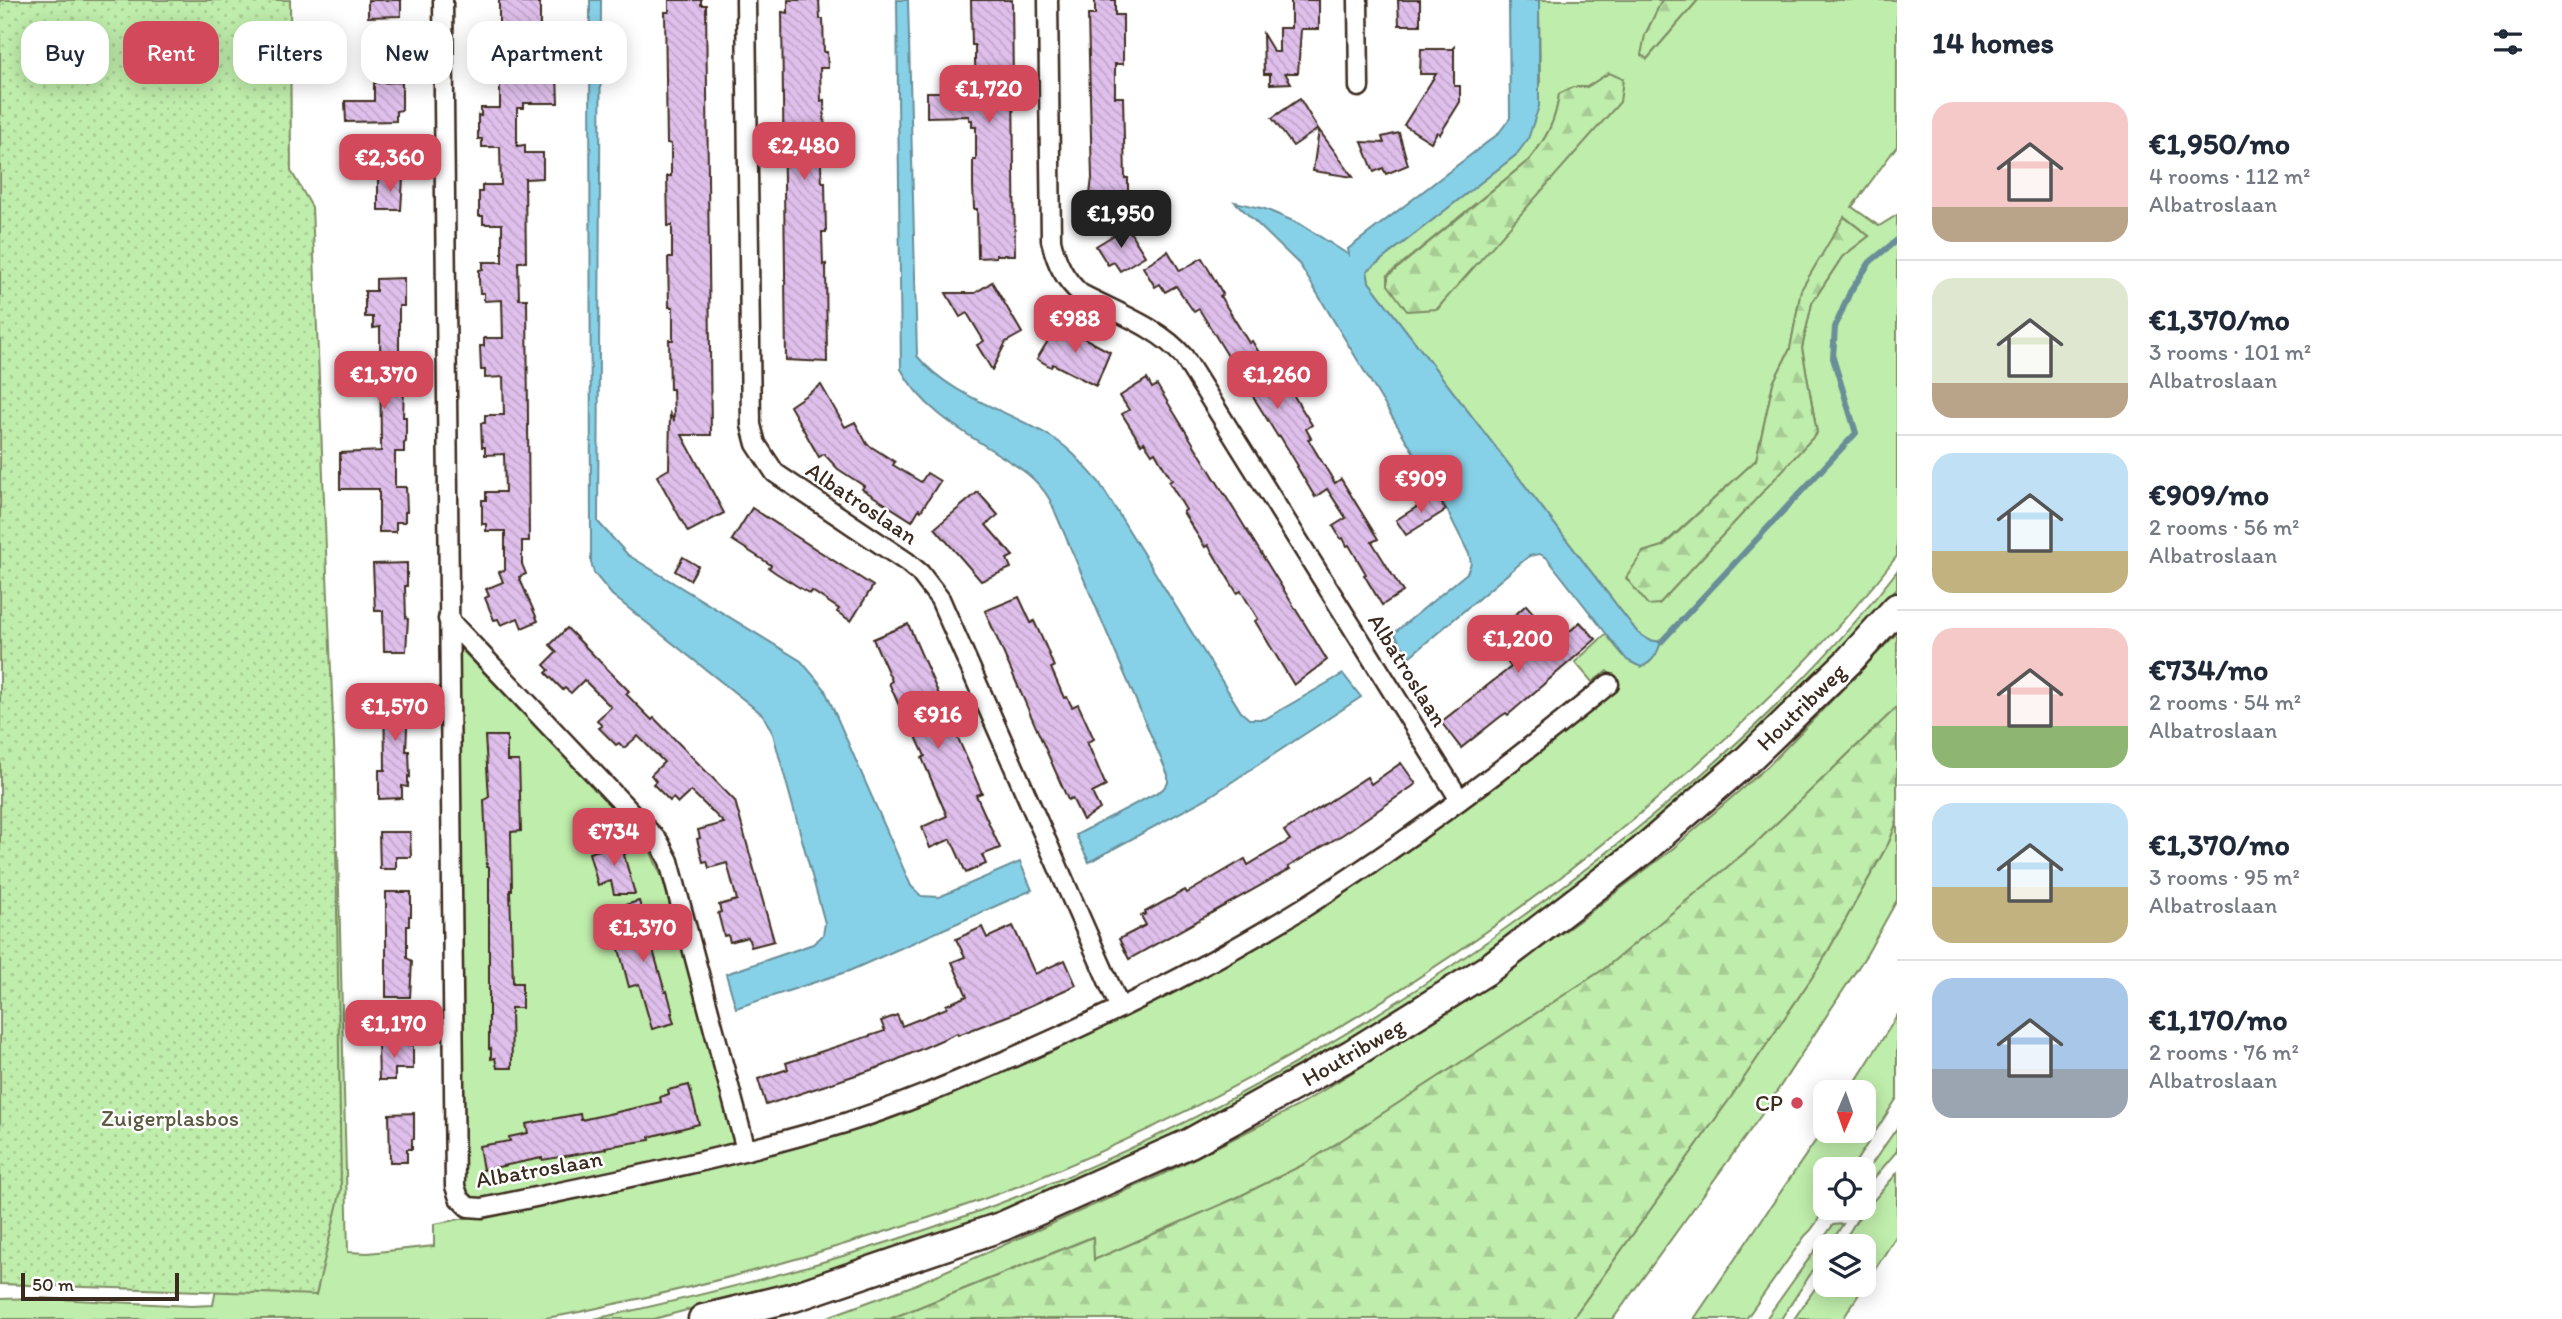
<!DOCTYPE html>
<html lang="en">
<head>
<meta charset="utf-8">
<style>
  :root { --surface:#fff; --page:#f2f2f3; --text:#1f2937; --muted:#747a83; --line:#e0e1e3; --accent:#d1495b }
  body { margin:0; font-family:Itim,sans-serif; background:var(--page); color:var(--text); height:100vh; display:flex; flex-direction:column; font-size:26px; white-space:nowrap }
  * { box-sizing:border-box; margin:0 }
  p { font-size:23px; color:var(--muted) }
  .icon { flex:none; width:38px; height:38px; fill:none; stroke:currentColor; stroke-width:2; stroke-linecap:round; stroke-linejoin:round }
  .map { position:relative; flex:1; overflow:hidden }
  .drawer { display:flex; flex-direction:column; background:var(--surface); width:665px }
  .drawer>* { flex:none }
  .top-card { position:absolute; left:21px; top:21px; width:665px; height:63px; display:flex; gap:14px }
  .needle { width:46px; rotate:182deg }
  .tools { position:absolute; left:1813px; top:1080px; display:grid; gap:14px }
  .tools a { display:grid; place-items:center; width:63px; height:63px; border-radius:14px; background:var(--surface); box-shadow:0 4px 18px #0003; font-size:35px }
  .scale { position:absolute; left:21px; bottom:18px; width:158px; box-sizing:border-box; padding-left:7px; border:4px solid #3b2a1e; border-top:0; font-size:19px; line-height:24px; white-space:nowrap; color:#3b2a1e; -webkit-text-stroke:5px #fff; paint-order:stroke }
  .price { position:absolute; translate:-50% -60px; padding:0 16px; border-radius:14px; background:var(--accent); color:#fff; font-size:23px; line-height:46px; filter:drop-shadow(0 2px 4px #0008) }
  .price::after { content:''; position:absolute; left:50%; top:42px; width:21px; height:16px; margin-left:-10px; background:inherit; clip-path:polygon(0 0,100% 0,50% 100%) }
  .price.current { background:#222; color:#fff }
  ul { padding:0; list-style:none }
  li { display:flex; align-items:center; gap:21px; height:175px; padding:0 35px }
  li+li { border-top:2px solid var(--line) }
  li span { display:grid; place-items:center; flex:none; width:196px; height:140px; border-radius:21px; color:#555 }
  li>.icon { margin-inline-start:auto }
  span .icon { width:84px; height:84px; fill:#fffc; stroke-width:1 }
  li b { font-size:30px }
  h2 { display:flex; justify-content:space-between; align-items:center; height:84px; padding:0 35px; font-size:30px }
  .chip { padding:0 24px; border-radius:21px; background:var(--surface); box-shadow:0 4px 18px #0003; font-size:24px; line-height:63px }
  .chip.current { background:var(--accent); color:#fff }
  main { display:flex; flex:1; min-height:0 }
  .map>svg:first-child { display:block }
  .grass { fill:#bfedab; stroke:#7d8c64; stroke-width:2; fill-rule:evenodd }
  .forest { fill:url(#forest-firs); stroke:#7d8c64; stroke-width:2 }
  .park { fill:url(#park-dots); stroke:#7d8c64; stroke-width:2 }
  .water { fill:#87d1e8; stroke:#698e97; stroke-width:2 }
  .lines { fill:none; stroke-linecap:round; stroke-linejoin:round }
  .stream { stroke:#698e97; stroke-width:6 }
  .building { fill:url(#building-back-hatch); stroke:#3b2a1e; stroke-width:2 }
  .street-casing { stroke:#3b2a1e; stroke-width:23 }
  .primary-casing { stroke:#3b2a1e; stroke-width:33 }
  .street { stroke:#fff; stroke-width:18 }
  .primary { stroke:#fff; stroke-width:28 }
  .poi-dot { fill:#d1495b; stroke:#fff; stroke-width:2.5 }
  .labels { text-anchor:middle; stroke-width:5; stroke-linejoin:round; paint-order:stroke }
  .street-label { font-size:23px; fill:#3b2a1e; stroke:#fff }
  .poi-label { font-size:23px; fill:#3b2a1e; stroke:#fff; text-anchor:end }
  .park-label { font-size:23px; fill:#5c5b41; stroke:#fff }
</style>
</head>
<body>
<main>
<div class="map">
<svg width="1897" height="1319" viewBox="0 0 1897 1319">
  <defs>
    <pattern id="forest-firs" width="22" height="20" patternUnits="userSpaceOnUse" patternTransform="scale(1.75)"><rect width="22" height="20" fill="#bfedab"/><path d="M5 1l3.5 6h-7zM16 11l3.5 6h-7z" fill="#a5cb93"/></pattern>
    <pattern id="park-dots" width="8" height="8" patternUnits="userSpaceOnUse" patternTransform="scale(1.75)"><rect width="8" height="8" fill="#bfedab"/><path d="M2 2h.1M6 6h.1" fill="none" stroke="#a5cb93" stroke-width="1.8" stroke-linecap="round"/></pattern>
    <pattern id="building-back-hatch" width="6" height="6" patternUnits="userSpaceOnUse" patternTransform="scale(1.75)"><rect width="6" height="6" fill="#dfbfeb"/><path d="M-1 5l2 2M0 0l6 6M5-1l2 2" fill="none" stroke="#c0a4c9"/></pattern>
  </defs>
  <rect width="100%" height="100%" fill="#fff"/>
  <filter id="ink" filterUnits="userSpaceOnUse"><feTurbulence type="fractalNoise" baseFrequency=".0143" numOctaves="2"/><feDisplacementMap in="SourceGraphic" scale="14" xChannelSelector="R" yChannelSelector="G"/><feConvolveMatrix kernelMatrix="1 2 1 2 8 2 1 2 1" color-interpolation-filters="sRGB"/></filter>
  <g filter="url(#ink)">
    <g class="grass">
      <path d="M1539 0H1662L1645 35 1647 59 1698 0H1897V146L1852 207 1879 226 1897 215V556C1834 638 1759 710 1681 778 1489 948 1266 1085 1029 1182 956 1211 881 1233 806 1256 744 1274 682 1290 619 1303 592 1309 563 1317 535 1319 479 1319 420 1319 364 1319 243 1319 121 1319 0 1319V1299L38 1298 191 1306 213 1305 300 852 338 851 348 1252 368 1253 434 1246V1224L625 1188 717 1166 829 1133 1229 958 1615 681 1607 671 1592 682 1575 662 1606 634C1624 657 1645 688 1661 642L1649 640 1638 633 1369 282 1367 271 1516 155 1540 85ZM1609 73 1438 309 1388 275 1529 160C1546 139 1556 121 1559 94L1573 87H1587ZM1845 217 1869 236 1842 257 1812 303 1802 348 1817 433 1659 604 1643 552 1662 546 1756 460 1773 383 1790 349 1801 290Z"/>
      <path d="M1897 571V589L1791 701 1683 801 1607 863 1524 926 1389 1017 1201 1124 988 1218 812 1276 654 1319H594C739 1288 891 1247 1029 1192 1237 1109 1429 992 1605 854 1710 772 1815 677 1897 571Z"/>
      <path d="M1897 633V707L1754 845 1604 969 1305 1164 1234 1199 1094 1260 1092 1237 890 1319H822L912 1286 1161 1175 1298 1106 1465 1002 1576 923 1670 851 1769 765Z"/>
      <path d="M459 647 637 829 648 846 662 877 737 1144 669 1163 472 1201 468 1199 465 1185Z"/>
      <path d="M1897 821V900L1867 954 1762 1114 1613 1319H1572L1731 1097 1819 967 1889 842Z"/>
      <path d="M1897 1016V1098L1851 1169H1825C1825 1196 1827 1216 1805 1236L1746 1319H1694L1825 1127V1130H1864V1092H1849Z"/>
      <path d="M1897 1128V1151L1864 1190V1175Z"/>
      <path d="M1897 1173V1235L1843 1319H1794L1825 1274V1284H1864V1246H1841L1856 1221Z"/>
      <path d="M1843 1224 1829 1246H1825V1252L1781 1319H1766L1833 1225Z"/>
    </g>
    <g class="forest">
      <path d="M1662 0H1698L1647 59 1641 55 1645 35Z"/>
      <path d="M1609 73 1623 79 1620 102 1437 309 1407 311 1388 285V276L1529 160C1546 139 1556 121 1559 94L1573 87H1587Z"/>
      <path d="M1844 217 1869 236 1842 257 1812 303 1802 348 1817 433 1659 604 1648 605 1626 578 1643 552 1663 546 1756 460 1773 383 1790 349 1801 290Z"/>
      <path d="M1897 707V821L1889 842 1819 967 1731 1097 1572 1319H890L1093 1237 1094 1260 1234 1199 1305 1164 1604 969 1754 845Z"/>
    </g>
    <path class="park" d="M0 0H290L291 171 312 207 335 769 341 1190 316 1295 0 1284Z"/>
    <g class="water">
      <path d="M590 0H601L598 522 628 555 801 661 824 688 911 886 921 896 939 897 1020 862 1032 890 849 971 736 1008 726 974 813 944 823 935 825 923 773 734 763 715 612 595 594 573 591 562Z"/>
      <path d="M897 0H908L917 356C953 399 1010 410 1056 440 1073 451 1085 467 1099 482L1241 712 1249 719H1265L1343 674 1361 697 1209 797 1089 862 1076 835 1162 790 1168 783V775L1050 500C1037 478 1019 467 998 454 962 431 922 409 901 369Z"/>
      <path d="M1509 0H1539V106L1528 139 1516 155 1367 271 1369 282 1638 633 1649 640 1661 642C1657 654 1654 661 1641 667L1627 660 1547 558 1540 554 1529 556 1409 657 1394 633 1467 573 1471 563 1469 554 1440 496 1300 265 1235 202 1265 209 1300 224 1349 255 1348 249 1498 134 1510 118Z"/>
    </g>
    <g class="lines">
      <path class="stream" d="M1661 642 1856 433 1833 358 1835 327 1850 292 1870 262 1897 240"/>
    </g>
    <g class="building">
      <path d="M368 0H401V16L368 17Z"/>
      <path d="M499 0H523V3H540V27H524V69L549 68V75L557 74 558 103H524V108H517V146L525 145V153H543V178L525 179 526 262H518L519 299H527L529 541H522V564L526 574 519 577 538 621 522 628 518 618 501 625 498 619 494 620 485 598 489 596 486 589 503 582 499 572 505 570V531H486V524H482V500H486V492H505L504 454 485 455V447H482L481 423H485V415H504L503 377 485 378V370H481L480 346H484V338H503L502 300 484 301V293H480L479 281V270L483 269V262H502V224H483V216H479V192H482V185H501L500 147H482V139H478V115L481 116V108H500V70H481V63L477 62V39H480L481 31H499Z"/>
      <path d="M669 0H701V5H706L711 435H682L724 513 688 532 657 476 669 469 670 414 674 421 673 389H670L669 340H673V307H669L668 258H672V225L668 226 667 176H671V144L667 143 665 12H669Z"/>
      <path d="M788 0H819L820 19H823L824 52H827L828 68H820L821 101 824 100 825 150H821V166L822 182H825L826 232H822L823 265 826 264 827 362 786 360 782 12 788 13Z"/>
      <path d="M971 0H1012L1015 255H996V257L978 258 977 209H974L973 185V160H976V127H972V120H969V116L927 117V92H972V78H976L975 62V45H972Z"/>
      <path d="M1095 0H1115V15H1123V64H1115V97H1123L1125 178H1128V202L1092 203V194H1090L1092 178 1088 15H1095Z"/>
      <path d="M1291 0H1319V29H1301L1298 73H1285L1291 83 1270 84V74H1264L1263 34 1274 52H1279V28H1291Z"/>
      <path d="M1398 0H1420V25H1399Z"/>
      <path d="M1454 47V86H1460V102L1440 134 1437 132 1431 142 1404 125 1436 74H1420L1421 49H1452Z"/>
      <path d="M402 82V110L396 111V121L346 122 345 101H374V83Z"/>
      <path d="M1300 99 1318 129 1293 146 1272 118Z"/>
      <path d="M1319 130 1353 177 1313 171Z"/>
      <path d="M1399 133 1408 165 1386 174 1383 168 1374 172 1362 142 1384 143 1382 137Z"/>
      <path d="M378 178H403L401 210H378Z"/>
      <path d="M1127 227 1145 256 1120 271 1114 262 1108 265 1096 246Z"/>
      <path d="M1168 251 1180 271 1202 258 1223 294 1220 296 1249 343 1252 341 1281 389 1287 385 1312 425 1306 429 1311 438 1308 439 1335 483 1341 479 1378 539 1372 542 1403 592 1382 605 1364 575 1366 574 1349 545 1347 546 1343 538 1341 539 1333 526 1346 518 1327 489 1315 497 1297 467 1298 466 1280 436 1278 437 1199 309 1194 312 1176 286 1165 292 1160 284 1155 287 1143 267Z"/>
      <path d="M404 278V306H399V354H403L405 357 403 417H406V442L404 443V452H395V487H406L407 512H405V522H396V532H379V489H340V453L381 451 380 327 373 328V317H365V291H376V279Z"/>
      <path d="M992 282 1022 333 1006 342 992 370 977 345 984 341 967 313 960 317 946 293H975Z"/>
      <path d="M1058 324 1110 352 1096 386 1053 364 1051 367 1037 359Z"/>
      <path d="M1147 379 1152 388 1157 385 1327 660 1294 685 1255 621 1258 619 1241 591 1237 593 1208 545 1205 547 1183 512 1186 510 1169 482 1172 480 1163 466 1155 452 1152 454 1144 442 1141 444 1122 414 1129 410 1120 396Z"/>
      <path d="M821 385 845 427 855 422 867 444 895 462 893 465 921 482 927 473 940 481 921 511 919 509 912 521 862 489 864 486 838 469 824 454 819 457 790 406Z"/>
      <path d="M978 492 998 515 986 525 1013 556 1007 559 1011 568 981 581 935 528Z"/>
      <path d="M1436 495 1446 510 1406 535 1396 520Z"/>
      <path d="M752 508 873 586 851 621 837 612 839 609 812 591 810 594 776 573 769 568 771 565 732 540Z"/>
      <path d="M683 557 698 566 690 580 675 571Z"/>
      <path d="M407 563V586H405L406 618 408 619 406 651H384L383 611H375L373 564Z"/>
      <path d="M1019 597 1031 623 1034 621 1046 647 1054 667 1051 668 1064 698 1067 697 1072 707 1078 704 1094 739 1087 742 1106 786 1092 793 1100 809 1083 820 1072 798 1068 800 985 611Z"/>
      <path d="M1526 605 1558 642 1580 622 1596 639 1508 715 1506 713 1500 717 1461 748 1441 722 1511 667 1508 663 1524 650 1503 626Z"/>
      <path d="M908 624 982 793 976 795 1000 848 982 855 986 864 966 873 951 839 930 848 922 827 947 816 922 758 925 756 918 741 912 726 909 728 889 683 892 681 873 639Z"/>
      <path d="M567 628 629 691 626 694 652 720 654 718 735 801 774 941 751 947 748 937 730 942 728 935 724 936 718 913 721 912 719 905 737 900 727 863 709 868 707 861 703 862 697 839 700 838 698 830 724 823 691 791 678 803 673 798 670 801 653 784 656 781 651 775 664 762 638 736 624 748 619 743 616 745 599 728 602 726 597 720 611 707 584 680 571 693 565 688 563 690 546 673 549 670 544 665 557 652 550 645Z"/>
      <path d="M384 685H409L406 751H409L410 777 408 776V787L402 786V798L379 799V770H385Z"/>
      <path d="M485 736H507V761H519L521 831 511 832 512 890H510L513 983H522V1008H511L512 1068H497L495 1058 491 1059V1048L489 1049V867H487L484 800 489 797Z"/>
      <path d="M1401 763 1416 784 1342 835 1288 867 1290 869 1129 959 1119 939 1146 925 1141 916 1146 914 1145 912 1185 890 1187 893 1245 859 1248 865 1290 840 1284 831 1367 777 1371 784Z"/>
      <path d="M379 832H410L411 857H396V869H380Z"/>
      <path d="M640 839 624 855 635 894H614L611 881 598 885 589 853Z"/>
      <path d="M386 892H411V916H409V926H407V958L412 961 410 997H386Z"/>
      <path d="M639 901 665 992 667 991 673 1013H671L674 1023 652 1029 639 984 629 987 614 930 623 927 618 907Z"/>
      <path d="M1013 926 1035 974 1065 960 1076 985 1010 1015 958 1035 957 1033 883 1066 766 1105 758 1079 788 1069 786 1063 885 1031 881 1021 897 1015 902 1026 947 1008 946 1005 967 996 952 962 965 957 956 939 982 927 987 938Z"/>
      <path d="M378 1045H413V1069H395V1080H379Z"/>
      <path d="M689 1085 699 1124 649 1137 650 1140 605 1147 606 1149 543 1160 542 1158 483 1170 479 1146 510 1141 509 1137 528 1133 526 1124 580 1114 581 1120 613 1113 661 1102 660 1097 669 1094 668 1090Z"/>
      <path d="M414 1113V1139H412V1149H407V1162H390L389 1114Z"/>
    </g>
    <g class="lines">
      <defs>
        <g id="street">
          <path d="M443 0 455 1186 459 1198 468 1207 482 1208C604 1183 726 1159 845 1123 903 1105 960 1080 1016 1056 1114 1013 1211 965 1303 908 1410 841 1511 764 1609 684"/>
          <path d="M746 0 751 425 756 444 775 473 907 562 920 573 940 599 1120 1008"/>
          <path d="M1048 0 1051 240C1056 262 1064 279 1081 294 1115 312 1159 327 1184 357L1460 800"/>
          <path d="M1358 0 1359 87"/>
          <path d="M448 619 659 842 669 861 746 1150"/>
        </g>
        <path id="primary" d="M703 1319 794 1297 1003 1226 1190 1143 1352 1054 1487 970 1642 851 1747 760 1848 662 1897 608"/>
      </defs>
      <use href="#street" class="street-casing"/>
      <use href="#primary" class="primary-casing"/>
      <use href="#street" class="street"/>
      <use href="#primary" class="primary"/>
    </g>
  </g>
  <circle class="poi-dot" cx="1797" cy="1103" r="7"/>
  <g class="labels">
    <g class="street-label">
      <text transform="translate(862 503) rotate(34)" y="8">Albatroslaan</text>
      <text transform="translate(1408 670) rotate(58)" y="8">Albatroslaan</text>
      <text transform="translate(1801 707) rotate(-44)" y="8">Houtribweg</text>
      <text transform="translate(1353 1052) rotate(-30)" y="8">Houtribweg</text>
      <text transform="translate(539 1169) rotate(-10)" y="8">Albatroslaan</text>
    </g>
    <g class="poi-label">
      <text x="1783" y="1111">CP</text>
    </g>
    <g class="park-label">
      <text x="170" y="1126">Zuigerplasbos</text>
    </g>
  </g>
</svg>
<div class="tools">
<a><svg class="needle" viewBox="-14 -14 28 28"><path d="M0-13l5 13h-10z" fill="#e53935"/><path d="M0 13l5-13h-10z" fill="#747a83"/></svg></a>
<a><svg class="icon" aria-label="locate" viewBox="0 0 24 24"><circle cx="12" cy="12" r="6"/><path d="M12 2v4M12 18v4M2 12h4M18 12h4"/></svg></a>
<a><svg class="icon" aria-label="layers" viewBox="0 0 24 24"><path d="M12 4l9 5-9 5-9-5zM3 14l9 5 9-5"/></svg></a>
</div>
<div class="scale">50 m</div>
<b class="price" style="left:989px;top:125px">€1,720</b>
<b class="price" style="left:804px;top:182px">€2,480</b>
<b class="price" style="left:390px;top:194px">€2,360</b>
<b class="price current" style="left:1121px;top:250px">€1,950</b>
<b class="price" style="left:1075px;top:355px">€988</b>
<b class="price" style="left:384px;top:411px">€1,370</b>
<b class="price" style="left:1277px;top:411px">€1,260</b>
<b class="price" style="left:1421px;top:515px">€909</b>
<b class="price" style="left:1518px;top:675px">€1,200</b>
<b class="price" style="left:395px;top:743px">€1,570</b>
<b class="price" style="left:938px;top:751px">€916</b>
<b class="price" style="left:614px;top:868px">€734</b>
<b class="price" style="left:643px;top:964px">€1,370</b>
<b class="price" style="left:394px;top:1060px">€1,170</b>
<div class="top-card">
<a class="chip">Buy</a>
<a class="chip current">Rent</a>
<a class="chip">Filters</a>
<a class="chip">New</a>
<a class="chip">Apartment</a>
</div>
</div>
<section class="drawer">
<h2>14 homes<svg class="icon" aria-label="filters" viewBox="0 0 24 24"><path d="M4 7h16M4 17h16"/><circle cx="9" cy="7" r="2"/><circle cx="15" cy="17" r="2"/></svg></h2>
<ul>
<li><span style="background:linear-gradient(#f6c9c9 75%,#b9a48a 0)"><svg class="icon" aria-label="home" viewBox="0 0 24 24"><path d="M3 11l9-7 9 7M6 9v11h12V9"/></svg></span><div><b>€1,950/mo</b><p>4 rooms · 112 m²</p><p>Albatroslaan</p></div></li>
<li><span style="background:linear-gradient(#dfe7d0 75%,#b9a48a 0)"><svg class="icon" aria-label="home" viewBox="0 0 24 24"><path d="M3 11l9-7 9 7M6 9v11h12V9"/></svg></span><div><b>€1,370/mo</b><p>3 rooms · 101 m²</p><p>Albatroslaan</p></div></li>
<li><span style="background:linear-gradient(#bfe0f5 70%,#c2b280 0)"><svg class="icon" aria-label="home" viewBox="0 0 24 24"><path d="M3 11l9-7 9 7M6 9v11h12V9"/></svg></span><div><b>€909/mo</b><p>2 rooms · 56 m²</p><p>Albatroslaan</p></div></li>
<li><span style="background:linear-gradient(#f6c9c9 70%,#8fb573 0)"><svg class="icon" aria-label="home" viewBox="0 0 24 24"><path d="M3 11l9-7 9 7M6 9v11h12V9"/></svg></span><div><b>€734/mo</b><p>2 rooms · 54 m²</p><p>Albatroslaan</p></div></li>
<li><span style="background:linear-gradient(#bfe0f5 60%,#c2b280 0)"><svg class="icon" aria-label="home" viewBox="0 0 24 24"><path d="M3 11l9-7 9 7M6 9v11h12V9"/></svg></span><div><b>€1,370/mo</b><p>3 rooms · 95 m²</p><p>Albatroslaan</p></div></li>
<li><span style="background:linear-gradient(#a9c7e8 65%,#9aa5b1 0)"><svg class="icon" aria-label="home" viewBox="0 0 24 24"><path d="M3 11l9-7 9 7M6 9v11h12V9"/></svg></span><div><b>€1,170/mo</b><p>2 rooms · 76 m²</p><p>Albatroslaan</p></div></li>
</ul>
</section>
</main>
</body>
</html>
